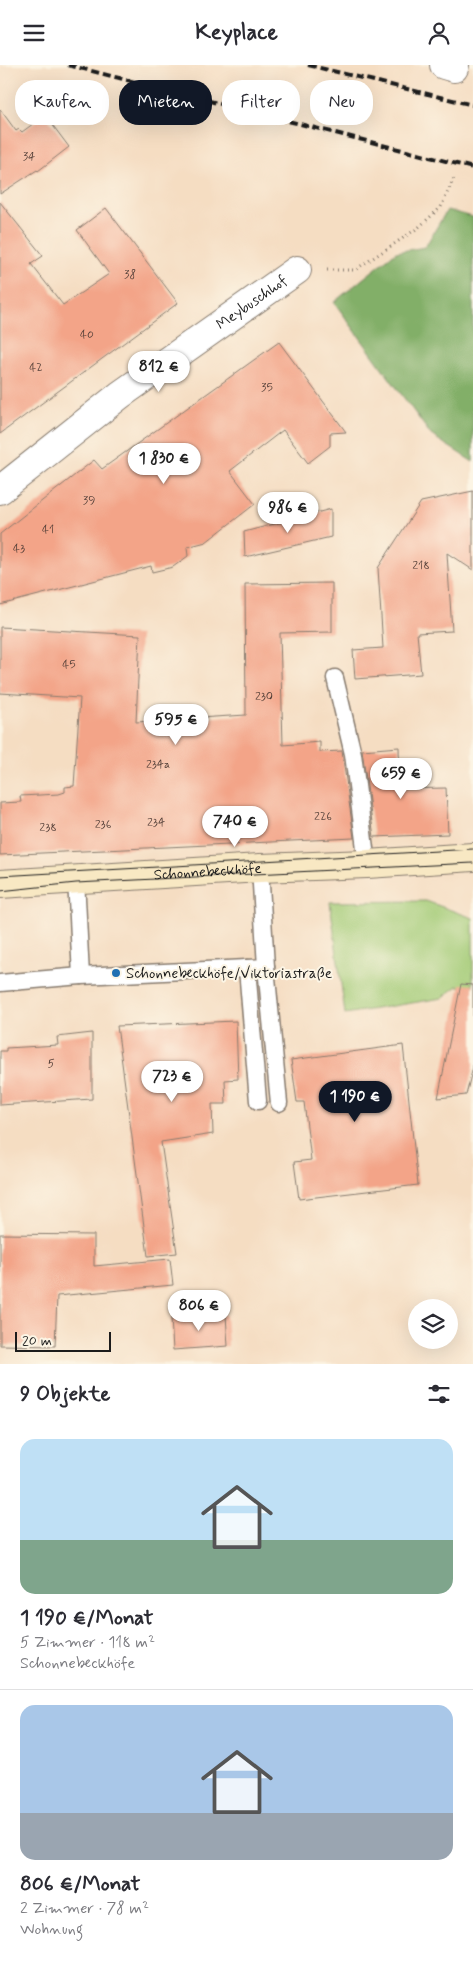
<!DOCTYPE html>
<html lang="de">
<head>
<meta charset="utf-8">
<style>
  :root { --surface:#fff; --page:#f2f2f3; --text:#2b2b33; --muted:#7c7c81; --line:#e1e1e2; --accent:#111827 }
  body { margin:0; font-family:Mynerve,sans-serif; background:var(--page); color:var(--text); height:100vh; display:flex; flex-direction:column; font-size:19px; white-space:nowrap }
  * { box-sizing:border-box; margin:0 }
  p { font-size:16px; color:var(--muted) }
  .icon { flex:none; width:28px; height:28px; fill:none; stroke:currentColor; stroke-width:2; stroke-linecap:round; stroke-linejoin:round }
  .map { position:relative; height:1299px; overflow:hidden }
  .sheet { display:flex; flex-direction:column; background:var(--surface); flex:1 }
  .sheet>* { flex:none }
  .guide { position:absolute; left:15px; top:15px; width:444px; height:45px; display:flex; gap:10px }
  .fabs { position:absolute; left:408px; top:1234px; display:grid; gap:10px }
  .fabs a { display:grid; place-items:center; width:50px; height:50px; border-radius:50%; background:var(--surface); box-shadow:0 5px 20px #0002; font-size:25px }
  .scale { position:absolute; left:15px; bottom:12px; width:96px; box-sizing:border-box; padding-left:5px; border:2px solid #1c1c1c; border-top:0; font-size:14px; line-height:18px; white-space:nowrap; color:#1c1c1c; -webkit-text-stroke:4px #fcf5e5; paint-order:stroke }
  .price { position:absolute; translate:-50% -42px; padding:0 11px; border-radius:18px; background:#fff; color:#222; font-size:16px; line-height:32px; filter:drop-shadow(0 1px 2px #0008) }
  .price::after { content:''; position:absolute; left:50%; top:30px; width:15px; height:11px; margin-left:-8px; background:inherit; clip-path:polygon(0 0,100% 0,50% 100%) }
  .price.selected { background:var(--accent); color:#fff }
  ul { padding:0; list-style:none }
  li { display:grid; align-content:center; gap:10px; height:265px; padding:0 20px }
  li+li { border-top:1px solid var(--line) }
  li span { display:grid; place-items:center; height:155px; border-radius:15px; color:#555 }
  li>.icon { margin-inline-start:auto }
  span .icon { width:90px; height:90px; fill:#fffc; stroke-width:1 }
  li b { font-size:21px }
  h2 { display:flex; justify-content:space-between; align-items:center; height:60px; padding:0 20px; font-size:21px }
  .chip { padding:0 18px; border-radius:20px; background:var(--surface); box-shadow:0 5px 20px #0002; font-size:18px; line-height:45px }
  .chip.selected { background:var(--accent); color:#fff }
  header { display:flex; justify-content:space-between; align-items:center; height:65px; padding:0 20px; background:var(--surface); font-size:22px; font-weight:700 }
  .map>svg:first-child { display:block }
  .green { fill:#a3cb76; stroke:#607449 }
  .forest { fill:#82af67; stroke:#4f6642 }
  .building { fill:#f3a488 }
  .lines { fill:none; stroke-linecap:round; stroke-linejoin:round }
  .service-casing { stroke:#887c6f; stroke-width:19 }
  .minor-casing { stroke:#887c6f; stroke-width:30 }
  .secondary-casing { stroke:#887c6f; stroke-width:30 }
  .path { stroke:#887c6f; stroke-width:3; stroke-dasharray:1 4; stroke-linecap:butt }
  .service { stroke:#fff; stroke-width:16 }
  .minor { stroke:#fff; stroke-width:28 }
  .secondary { stroke:#f8e8c3; stroke-width:28 }
  .tram { stroke:#1c1c1c; stroke-width:1 }
  .rail { stroke:#1c1c1c; stroke-width:4; stroke-dasharray:8 4; stroke-linecap:butt }
  .poi-dot { fill:#1f6fb2; stroke:#fcf5e5; stroke-width:2 }
  .labels { text-anchor:middle; stroke-width:4; stroke-linejoin:round; paint-order:stroke }
  .number-label { font-size:12px; fill:#523e37 }
  .street-label { font-size:15px; fill:#1c1c1c; stroke:#fcf5e5 }
  .poi-label { font-size:15px; fill:#1c1c1c; stroke:#fcf5e5; text-anchor:start }
</style>
</head>
<body>
<header><svg class="icon" aria-label="menu" viewBox="0 0 24 24"><path d="M4 6h16M4 12h16M4 18h16"/></svg>Keyplace<svg class="icon" aria-label="person" viewBox="0 0 24 24"><circle cx="12" cy="8" r="4"/><path d="M4 21q1-7 8-7t8 7"/></svg></header>
<div class="map">
<svg width="473" height="1299" viewBox="0 0 473 1299">
  <rect width="100%" height="100%" fill="#fcf5e5"/>
  <filter id="ink" filterUnits="userSpaceOnUse"><feTurbulence type="fractalNoise" baseFrequency=".02" numOctaves="2"/><feDisplacementMap in="SourceGraphic" scale="10" xChannelSelector="R" yChannelSelector="G"/><feConvolveMatrix kernelMatrix="1 2 1 2 8 2 1 2 1" color-interpolation-filters="sRGB"/></filter>
  <filter id="wash" filterUnits="userSpaceOnUse"><feTurbulence type="fractalNoise" baseFrequency=".0096" numOctaves="4" result="noise"/><feDisplacementMap in="SourceGraphic" scale="20" xChannelSelector="R" yChannelSelector="G"/><feGaussianBlur stdDeviation="1.12" result="paint"/><feColorMatrix in="noise" values="0 0 0 0 0 0 0 0 0 0 0 0 0 0 0 0 0 1.4 0 .05"/><feComposite in="paint" operator="in"/></filter>
  <g filter="url(#wash)">
    <rect width="100%" height="100%" fill="#f5ddc2"/>
    <path class="green" d="M426 836 473 853V922L458 921 442 933 345 949 330 837Z"/>
    <path class="forest" d="M447 145 473 152V397L431 370 334 237 396 187 425 182Z"/>
    <g id="blocks">
      <g class="building">
        <path d="M0 44 16 66 19 64 22 67 45 50 69 82 38 106 37 105 0 129Z"/>
        <path d="M0 137 43 191 31 199 63 240 109 209 77 165 106 143 178 238 0 369Z"/>
        <path d="M279 277 346 367 330 368V381L308 398 283 365 230 406 255 439 206 477 187 482 188 491 173 502 152 507 151 501 0 540V469L94 395 102 404Z"/>
        <path d="M473 426V505L447 488 452 566 417 568 421 609 355 614 353 585 383 583 378 503 421 437Z"/>
        <path d="M331 444V472L245 492 244 467Z"/>
        <path d="M332 518V567L280 568 283 680 320 677V687L342 686 354 773 0 790V738L21 737 20 731 59 729 65 727V722L74 721 80 633 0 628V562L140 570 136 657 246 650 245 519Z"/>
        <path d="M399 682 400 724 446 723 448 769 374 772 362 685Z"/>
        <path d="M461 919 473 920V1002L466 1030 438 1033Z"/>
        <path d="M236 956 238 1014 225 1015 226 1039H212L213 1069 161 1077 177 1188 148 1191 117 961Z"/>
        <path d="M92 968V1034L0 1040V986H6V983L58 980 57 972Z"/>
        <path d="M403 980 418 1120 299 1134 294 1097 311 1095 304 1037H297L291 995Z"/>
        <path d="M0 1169 94 1170V1201L170 1194 173 1220 57 1231 55 1281 0 1280Z"/>
        <path d="M226 1250 228 1281 173 1285 171 1253Z"/>
      </g>
    </g>
  </g>
  <g filter="url(#ink)">
    <use href="#blocks" fill-opacity="0" stroke="#887c6f" stroke-width="1"/>
    <g class="lines">
      <defs>
        <g id="service">
          <path d="M335 613 353 689 367 799"/>
          <path d="M76 814 81 911"/>
          <path d="M266 902 279 1038"/>
          <path d="M247 903 258 1036"/>
          <path d="M0 918 81 911 266 902 260 803"/>
        </g>
        <g id="minor">
          <path d="M444 0 454 3 455 0"/>
          <path id="s1" d="M0 425 120 330 297 205"/>
        </g>
        <g id="secondary">
          <path id="s2" d="M0 819 260 803 367 799 473 792"/>
        </g>
      </defs>
      <use href="#service" class="service-casing"/>
      <use href="#minor" class="minor-casing"/>
      <use href="#secondary" class="secondary-casing"/>
      <path class="path" d="M327 205H355L418 163 441 142 454 113"/>
      <use href="#service" class="service"/>
      <use href="#minor" class="minor"/>
      <use href="#secondary" class="secondary"/>
      <g class="tram">
        <path d="M0 811 473 784"/>
        <path d="M0 826 76 818 473 798"/>
      </g>
      <g class="rail">
        <path d="M68 0 473 103"/>
        <path d="M308 0 473 40"/>
      </g>
    </g>
  </g>
  <circle class="poi-dot" cx="116" cy="908" r="5"/>
  <g class="labels">
    <g class="number-label">
      <text x="29" y="95">34</text>
      <text x="130" y="213">38</text>
      <text x="87" y="273">40</text>
      <text x="36" y="306">42</text>
      <text x="267" y="326">35</text>
      <text x="89" y="439">39</text>
      <text x="48" y="468">41</text>
      <text x="19" y="487">43</text>
      <text x="421" y="504">218</text>
      <text x="69" y="603">45</text>
      <text x="264" y="635">230</text>
      <text x="158" y="703">234a</text>
      <text x="323" y="755">226</text>
      <text x="156" y="761">234</text>
      <text x="103" y="763">236</text>
      <text x="48" y="766">238</text>
      <text x="51" y="1002">5</text>
    </g>
    <g class="street-label">
      <text dy="5" stroke="none"><textPath href="#s1" startOffset="314">Meybuschhof</textPath></text>
      <text dy="5" stroke="none"><textPath href="#s2" startOffset="208">Schonnebeckhöfe</textPath></text>
    </g>
    <g class="poi-label">
      <text x="126" y="913">Schonnebeckhöfe/Viktoriastraße</text>
    </g>
  </g>
</svg>
<div class="fabs">
<a><svg class="icon" aria-label="layers" viewBox="0 0 24 24"><path d="M12 4l9 5-9 5-9-5zM3 14l9 5 9-5"/></svg></a>
</div>
<div class="scale">20 m</div>
<b class="price" style="left:159px;top:328px">812 €</b>
<b class="price" style="left:164px;top:420px">1 830 €</b>
<b class="price" style="left:288px;top:469px">986 €</b>
<b class="price" style="left:176px;top:681px">595 €</b>
<b class="price" style="left:401px;top:735px">659 €</b>
<b class="price" style="left:235px;top:783px">740 €</b>
<b class="price" style="left:172px;top:1038px">723 €</b>
<b class="price selected" style="left:355px;top:1058px">1 190 €</b>
<b class="price" style="left:199px;top:1267px">806 €</b>
<div class="guide">
<a class="chip">Kaufen</a>
<a class="chip selected">Mieten</a>
<a class="chip">Filter</a>
<a class="chip">Neu</a>
</div>
</div>
<section class="sheet">
<h2>9 Objekte<svg class="icon" aria-label="filters" viewBox="0 0 24 24"><path d="M4 7h16M4 17h16"/><circle cx="9" cy="7" r="2"/><circle cx="15" cy="17" r="2"/></svg></h2>
<ul>
<li><span style="background:linear-gradient(#bfe0f5 65%,#7fa58c 0)"><svg class="icon" aria-label="home" viewBox="0 0 24 24"><path d="M3 11l9-7 9 7M6 9v11h12V9"/></svg></span><div><b>1 190 €/Monat</b><p>5 Zimmer · 118 m²</p><p>Schonnebeckhöfe</p></div></li>
<li><span style="background:linear-gradient(#a9c7e8 70%,#9aa5b1 0)"><svg class="icon" aria-label="home" viewBox="0 0 24 24"><path d="M3 11l9-7 9 7M6 9v11h12V9"/></svg></span><div><b>806 €/Monat</b><p>2 Zimmer · 78 m²</p><p>Wohnung</p></div></li>
</ul>
</section>
</body>
</html>
